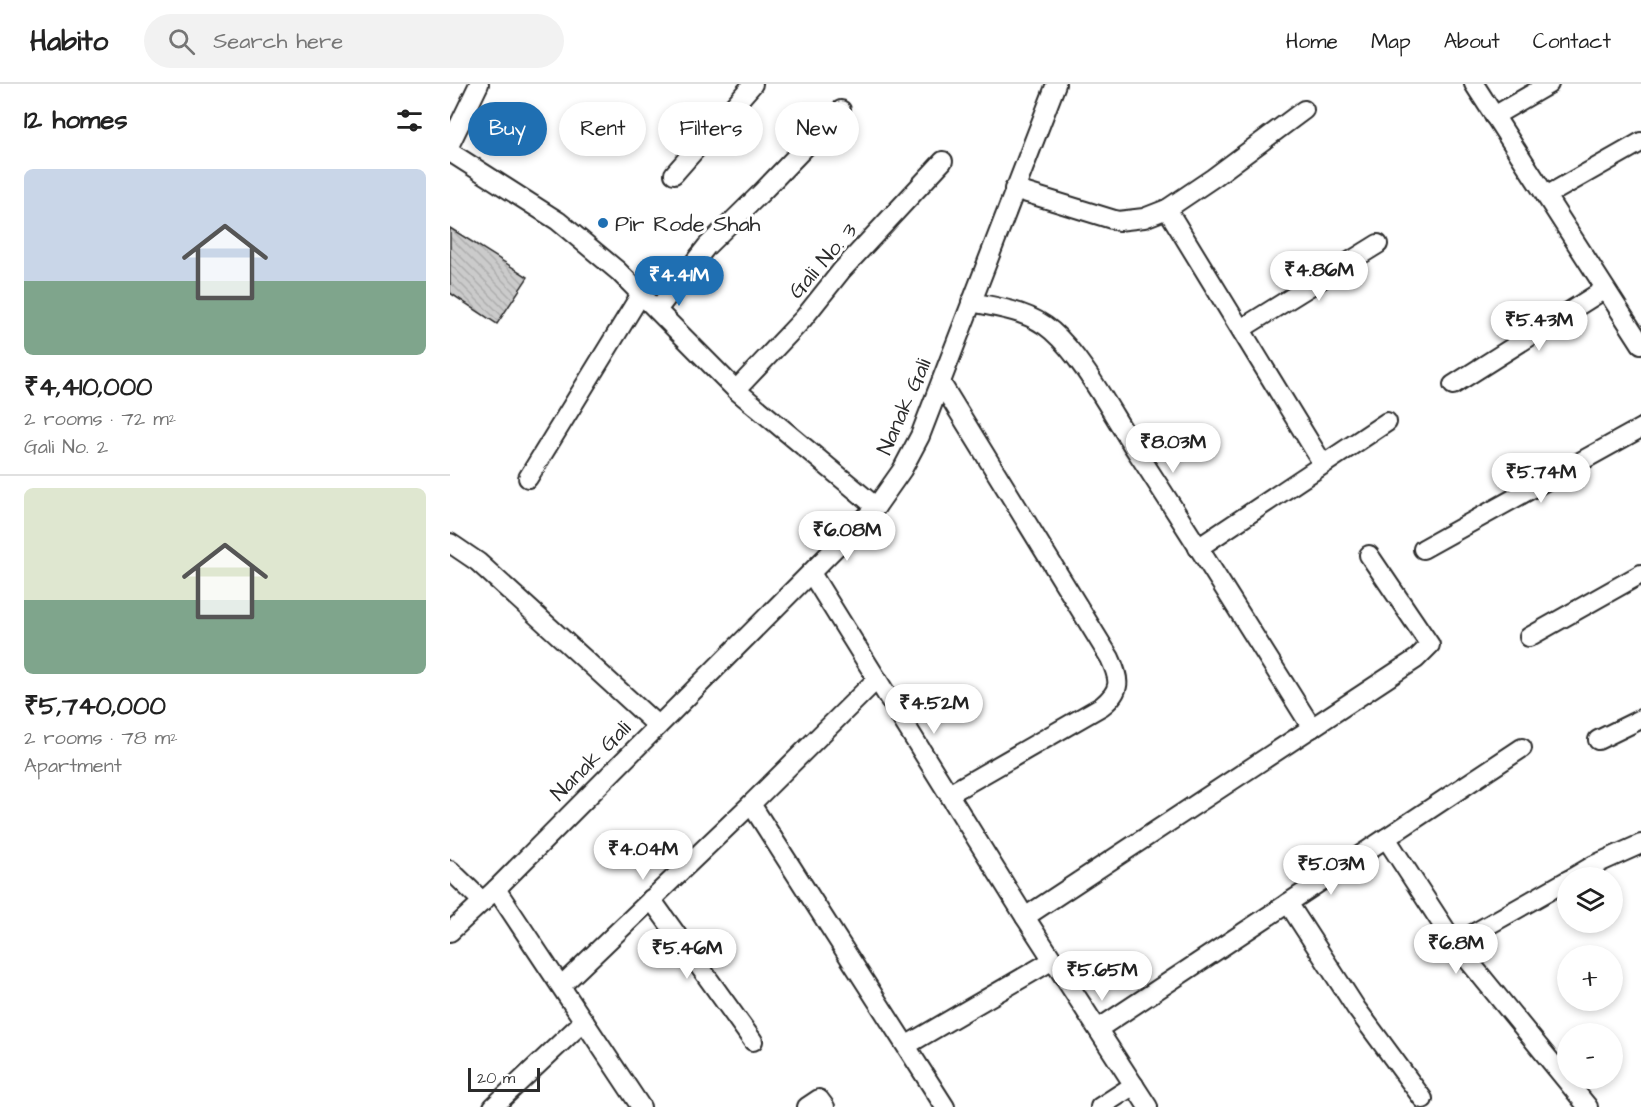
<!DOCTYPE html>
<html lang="en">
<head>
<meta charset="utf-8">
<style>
  :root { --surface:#fff; --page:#f2f2f2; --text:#222; --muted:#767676; --line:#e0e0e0; --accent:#1f6fb2 }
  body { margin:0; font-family:"Architects Daughter",sans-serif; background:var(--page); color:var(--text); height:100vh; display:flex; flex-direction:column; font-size:22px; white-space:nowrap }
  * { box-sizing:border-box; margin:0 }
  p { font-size:20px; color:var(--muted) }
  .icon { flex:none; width:33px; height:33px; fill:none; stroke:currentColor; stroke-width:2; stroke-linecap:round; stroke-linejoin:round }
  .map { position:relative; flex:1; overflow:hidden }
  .drawer { display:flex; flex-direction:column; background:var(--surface); width:450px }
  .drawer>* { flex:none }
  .guide { position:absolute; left:18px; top:18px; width:570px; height:54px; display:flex; gap:12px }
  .tools { position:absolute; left:1107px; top:783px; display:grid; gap:12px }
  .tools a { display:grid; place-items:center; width:66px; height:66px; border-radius:50%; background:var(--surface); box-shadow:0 3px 9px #0003; font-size:30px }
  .scale { position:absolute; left:18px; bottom:15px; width:72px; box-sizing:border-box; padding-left:6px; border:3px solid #2b2b2b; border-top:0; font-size:16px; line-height:21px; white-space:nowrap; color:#2b2b2b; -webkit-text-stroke:4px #fff; paint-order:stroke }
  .price { position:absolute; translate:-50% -51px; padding:0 14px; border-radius:21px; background:#fff; color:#222; font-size:20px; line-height:39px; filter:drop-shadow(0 2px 3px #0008) }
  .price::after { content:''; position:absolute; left:50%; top:36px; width:18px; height:14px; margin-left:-9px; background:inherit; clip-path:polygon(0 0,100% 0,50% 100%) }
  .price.current { background:var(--accent); color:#fff }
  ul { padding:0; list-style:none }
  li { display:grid; align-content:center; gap:12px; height:318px; padding:0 24px }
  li+li { border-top:2px solid var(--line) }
  li span { display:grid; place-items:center; height:186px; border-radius:9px; color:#555 }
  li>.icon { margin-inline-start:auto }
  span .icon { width:108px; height:108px; fill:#fffc; stroke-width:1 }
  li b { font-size:26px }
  h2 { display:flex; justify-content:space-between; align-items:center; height:72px; padding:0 24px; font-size:26px }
  .tag { padding:0 21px; border-radius:27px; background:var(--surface); box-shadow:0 3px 9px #0003; font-size:21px; line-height:54px }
  .tag.current { background:var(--accent); color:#fff }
  header { display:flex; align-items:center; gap:36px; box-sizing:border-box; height:84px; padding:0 30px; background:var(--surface); border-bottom:2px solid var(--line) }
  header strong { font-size:28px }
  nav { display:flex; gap:33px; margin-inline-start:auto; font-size:21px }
  .search { width:420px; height:54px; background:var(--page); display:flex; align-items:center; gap:15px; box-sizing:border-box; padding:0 21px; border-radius:33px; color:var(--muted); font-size:22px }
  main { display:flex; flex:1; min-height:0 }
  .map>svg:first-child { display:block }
  .building { fill:url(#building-back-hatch); stroke:#2b2b2b; stroke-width:1.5 }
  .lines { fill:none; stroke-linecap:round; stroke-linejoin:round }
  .street-casing { stroke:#2b2b2b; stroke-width:22 }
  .street { stroke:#fff; stroke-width:18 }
  .poi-dot { fill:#1f6fb2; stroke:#fff; stroke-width:2 }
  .labels { text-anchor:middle; stroke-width:6; stroke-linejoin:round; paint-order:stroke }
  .poi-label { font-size:22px; fill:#2b2b2b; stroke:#fff; text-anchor:start }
  .street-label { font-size:22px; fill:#2b2b2b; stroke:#fff }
</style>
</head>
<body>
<header>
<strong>Habito</strong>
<div class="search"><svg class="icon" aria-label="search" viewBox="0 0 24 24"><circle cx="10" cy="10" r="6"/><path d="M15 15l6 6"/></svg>Search here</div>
<nav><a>Home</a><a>Map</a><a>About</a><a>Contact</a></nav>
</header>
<main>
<section class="drawer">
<h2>12 homes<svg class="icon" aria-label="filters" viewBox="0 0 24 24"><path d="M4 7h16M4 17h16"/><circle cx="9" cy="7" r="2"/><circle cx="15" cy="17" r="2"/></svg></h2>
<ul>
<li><span style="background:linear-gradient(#c9d6e8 60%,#7fa58c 0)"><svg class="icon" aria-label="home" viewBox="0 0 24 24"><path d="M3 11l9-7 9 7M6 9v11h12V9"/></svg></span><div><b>₹4,410,000</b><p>2 rooms · 72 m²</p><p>Gali No. 2</p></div></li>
<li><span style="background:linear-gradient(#dfe7d0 60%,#7fa58c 0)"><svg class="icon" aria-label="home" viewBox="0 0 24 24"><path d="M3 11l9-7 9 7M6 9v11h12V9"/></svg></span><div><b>₹5,740,000</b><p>2 rooms · 78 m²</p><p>Apartment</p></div></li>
</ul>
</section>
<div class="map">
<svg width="1191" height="1023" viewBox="0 0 1191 1023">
  <defs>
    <pattern id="building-back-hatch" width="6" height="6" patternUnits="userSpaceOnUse" patternTransform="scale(1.5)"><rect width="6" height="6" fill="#cbcbcb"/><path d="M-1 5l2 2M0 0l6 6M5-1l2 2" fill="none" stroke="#aeaeae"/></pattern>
  </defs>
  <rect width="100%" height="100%" fill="#fff"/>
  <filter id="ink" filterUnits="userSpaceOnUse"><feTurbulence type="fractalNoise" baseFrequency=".0167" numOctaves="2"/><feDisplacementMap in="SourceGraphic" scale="12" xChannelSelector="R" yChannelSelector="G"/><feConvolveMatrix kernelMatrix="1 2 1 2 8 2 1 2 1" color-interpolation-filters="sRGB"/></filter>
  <g filter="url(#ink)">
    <path class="building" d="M0 144 78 193 47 240 0 209Z"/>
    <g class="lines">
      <defs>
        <g id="street">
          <path d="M1024 0 1191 260"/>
          <path d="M1044 32 1099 0"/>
          <path d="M0 60 29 0"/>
          <path d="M0 68 108 137 168 187 286 306 426 423"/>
          <path d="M224 90 303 0"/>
          <path d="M564 105 668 137 694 134 717 125 763 94 854 26"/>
          <path d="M1096 112 1191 58"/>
          <path d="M717 125 873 380"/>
          <path d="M521 218C550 224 579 227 602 247 632 273 661 328 683 362 744 455 803 550 862 644"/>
          <path d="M207 226 257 162 311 109 391 26"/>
          <path d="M791 245 928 160"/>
          <path d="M491 299 660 574C670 596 672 606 652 622L499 710"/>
          <path d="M1003 301 1155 205"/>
          <path d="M286 306 353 235 392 186 493 77"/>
          <path d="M78 394 191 210"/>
          <path d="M0 459 28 478 208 642"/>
          <path d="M748 464 937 338"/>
          <path d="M973 465 1191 344"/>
          <path d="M361 489 575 833 698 1023"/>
          <path d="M1079 553 1191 490"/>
          <path d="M427 595 301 720 495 1023"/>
          <path d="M1148 656 1191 635"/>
          <path d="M936 754 1005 860"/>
          <path d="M0 786 33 818"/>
          <path d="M1122 794 1144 781 1191 760"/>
          <path d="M1118 796 1005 860 1138 1023"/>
          <path d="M46 805 426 423 452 386 470 352 606 0"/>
          <path d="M201 815 303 957"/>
          <path d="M575 833 966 575 980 561 919 471"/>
          <path d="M0 848 46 805 191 1023"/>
          <path d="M111 902 301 720"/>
          <path d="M648 945 838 819"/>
          <path d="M457 961 603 876"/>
          <path d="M973 1015 906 924 838 819 1072 664"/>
          <path d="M43 1023 134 937"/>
          <path d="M357 1023 369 1015 375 1023"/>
          <path d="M650 1023 684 1001"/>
        </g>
      </defs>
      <use href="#street" class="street-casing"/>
      <use href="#street" class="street"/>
    </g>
  </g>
  <circle class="poi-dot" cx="153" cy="139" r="6"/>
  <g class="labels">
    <g class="poi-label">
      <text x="165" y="147">Pir Rode Shah</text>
    </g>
    <g class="street-label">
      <text transform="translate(372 176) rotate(-49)" y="8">Gali No. 3</text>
      <text transform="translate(453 322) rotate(-66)" y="8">Nanak Gali</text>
      <text transform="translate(140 676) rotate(-45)" y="8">Nanak Gali</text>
    </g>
  </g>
</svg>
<div class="tools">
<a><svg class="icon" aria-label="layers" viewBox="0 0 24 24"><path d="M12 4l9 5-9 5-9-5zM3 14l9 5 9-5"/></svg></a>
<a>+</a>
<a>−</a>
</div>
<div class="scale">20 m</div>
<b class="price" style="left:869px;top:218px">₹4.86M</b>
<b class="price current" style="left:229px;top:223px">₹4.41M</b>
<b class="price" style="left:1089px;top:268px">₹5.43M</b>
<b class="price" style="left:723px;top:390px">₹8.03M</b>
<b class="price" style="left:1091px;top:420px">₹5.74M</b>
<b class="price" style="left:397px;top:478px">₹6.08M</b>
<b class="price" style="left:484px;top:651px">₹4.52M</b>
<b class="price" style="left:193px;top:797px">₹4.04M</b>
<b class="price" style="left:881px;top:812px">₹5.03M</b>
<b class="price" style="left:1006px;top:891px">₹6.8M</b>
<b class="price" style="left:237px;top:896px">₹5.46M</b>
<b class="price" style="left:652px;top:918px">₹5.65M</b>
<div class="guide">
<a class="tag current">Buy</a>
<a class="tag">Rent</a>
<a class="tag">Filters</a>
<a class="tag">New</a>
</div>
</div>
</main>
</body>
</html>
